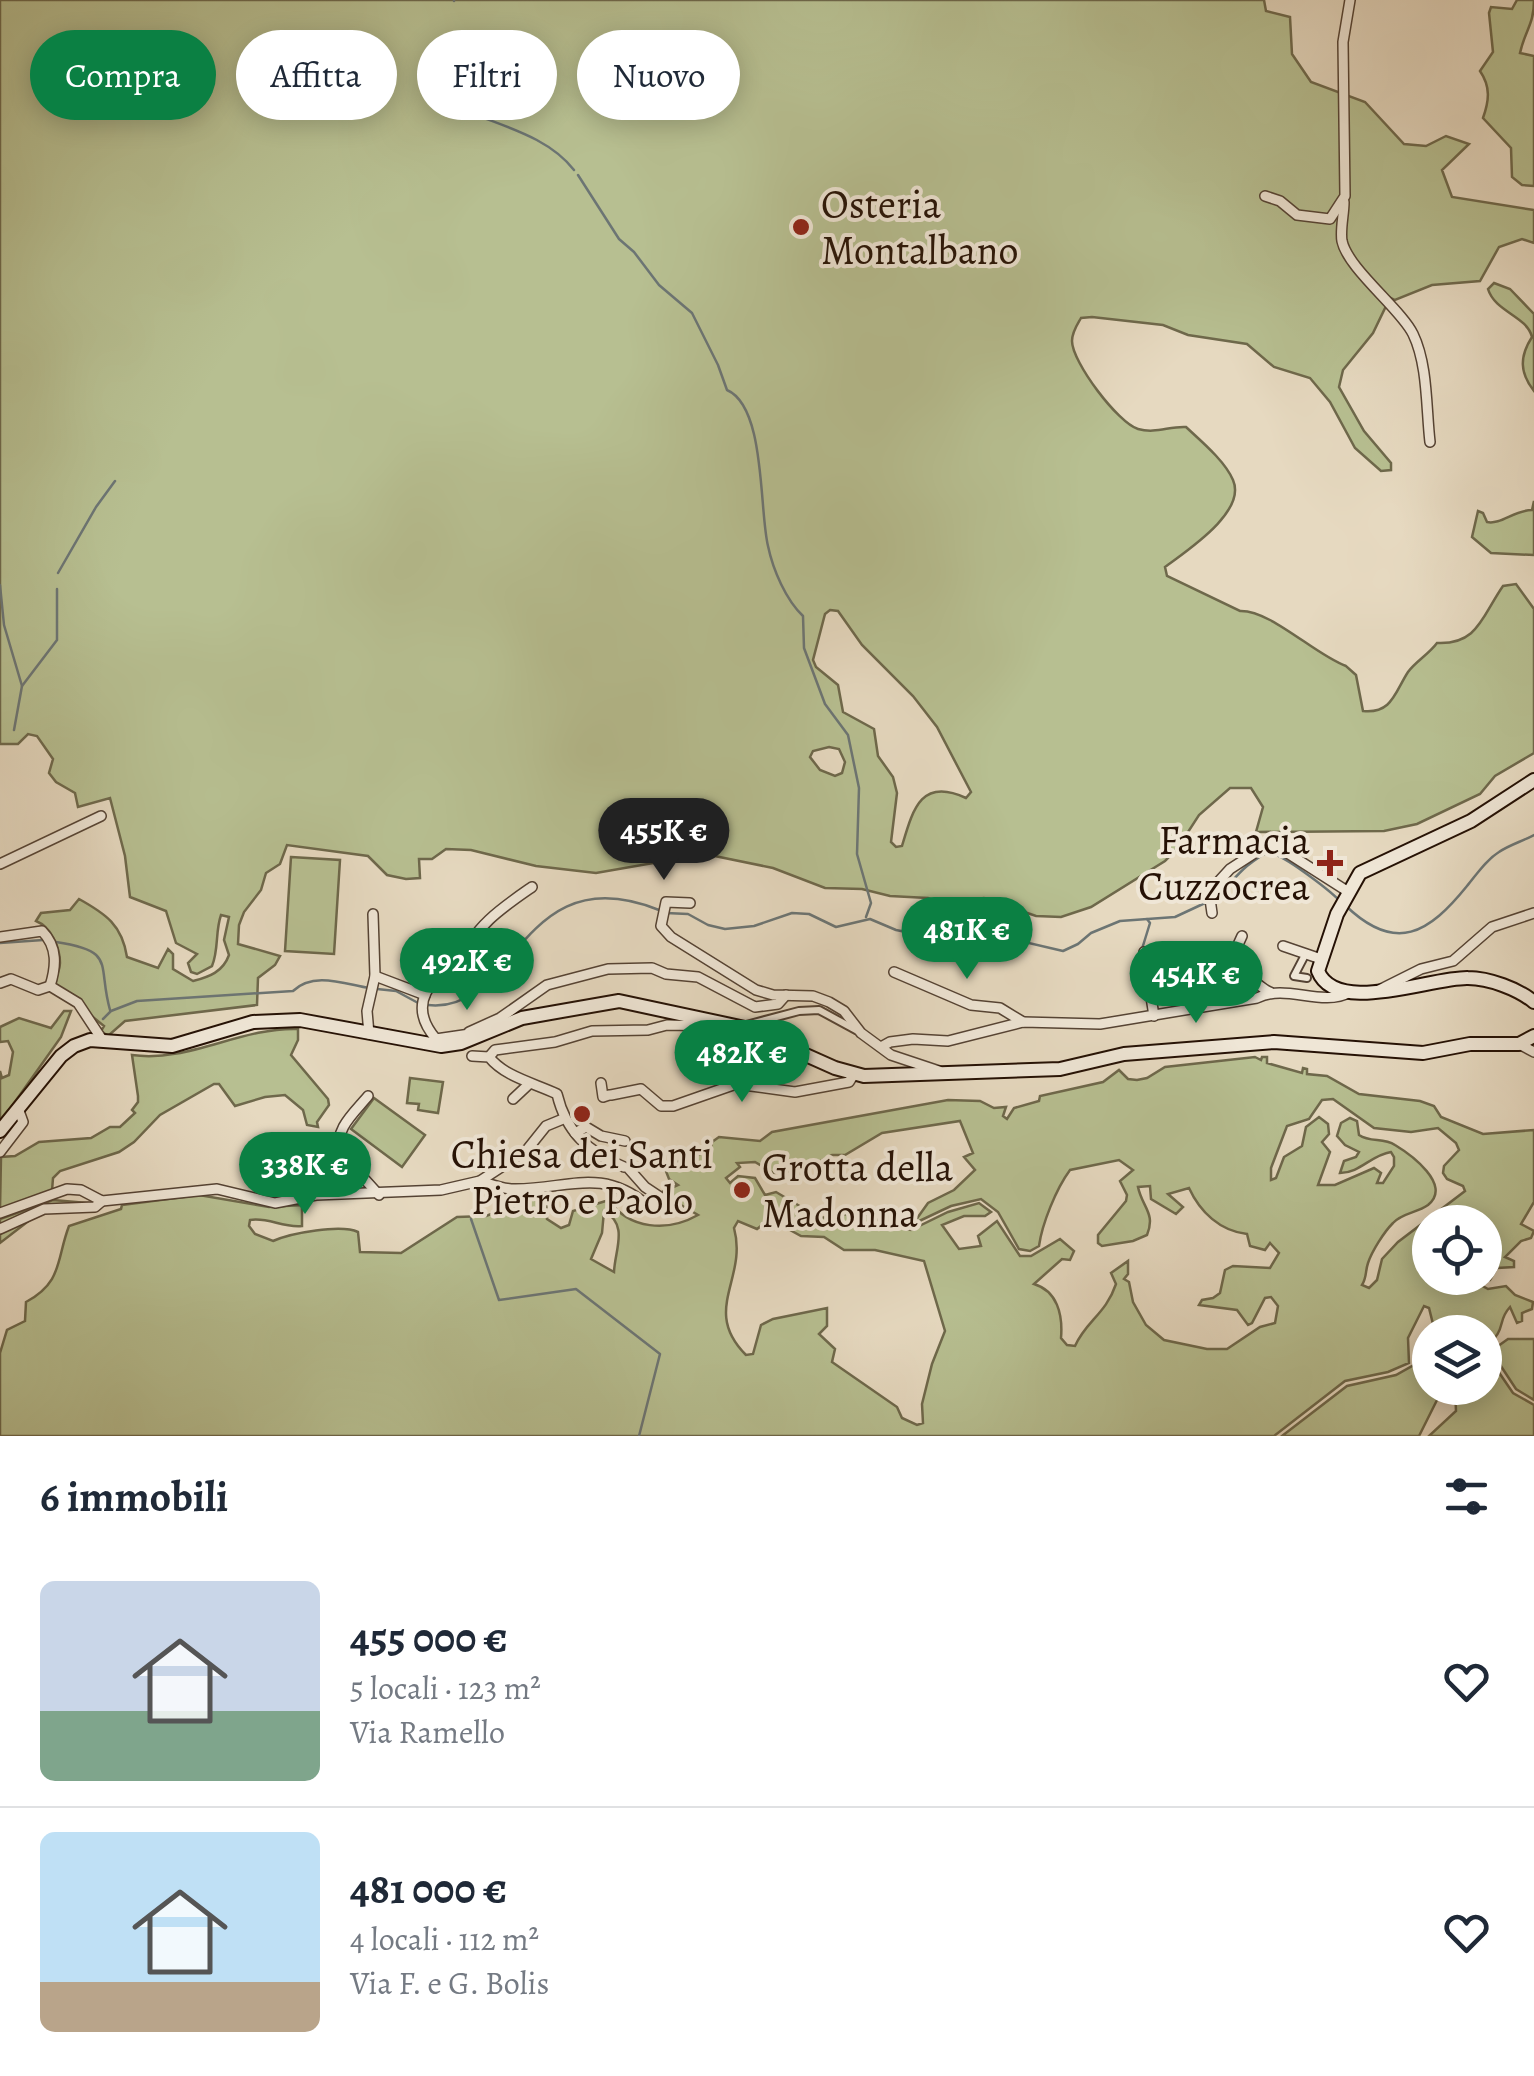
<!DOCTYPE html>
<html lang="it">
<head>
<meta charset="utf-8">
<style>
  :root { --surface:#fff; --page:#f2f2f3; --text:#1f2937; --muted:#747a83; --line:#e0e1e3; --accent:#0b8043 }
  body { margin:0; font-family:Alegreya,serif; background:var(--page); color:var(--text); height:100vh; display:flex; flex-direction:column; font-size:38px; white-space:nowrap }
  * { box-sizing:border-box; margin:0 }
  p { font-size:32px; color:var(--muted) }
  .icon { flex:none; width:55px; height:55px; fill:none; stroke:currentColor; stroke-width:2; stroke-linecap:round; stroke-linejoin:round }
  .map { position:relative; height:1436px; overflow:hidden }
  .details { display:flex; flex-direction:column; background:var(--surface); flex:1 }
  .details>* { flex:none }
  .hud { position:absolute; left:30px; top:30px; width:1000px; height:90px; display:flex; gap:20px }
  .buttons { position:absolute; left:1412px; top:1205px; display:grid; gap:20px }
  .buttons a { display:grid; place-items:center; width:90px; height:90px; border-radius:50%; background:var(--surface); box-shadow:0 5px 25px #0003; font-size:50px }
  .price { position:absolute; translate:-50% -85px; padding:0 22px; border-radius:35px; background:var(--accent); color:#fff; font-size:32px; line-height:65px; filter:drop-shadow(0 2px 5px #0008) }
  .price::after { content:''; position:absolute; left:50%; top:60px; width:30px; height:22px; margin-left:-15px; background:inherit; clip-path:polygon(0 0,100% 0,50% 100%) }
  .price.selected { background:#222; color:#fff }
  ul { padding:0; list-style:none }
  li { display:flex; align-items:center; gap:30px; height:250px; padding:0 40px }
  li+li { border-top:2px solid var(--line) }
  li span { display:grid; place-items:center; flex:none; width:280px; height:200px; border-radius:15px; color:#555 }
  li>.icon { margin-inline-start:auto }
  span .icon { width:120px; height:120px; fill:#fffc; stroke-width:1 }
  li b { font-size:42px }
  h2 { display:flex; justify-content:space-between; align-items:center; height:120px; padding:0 40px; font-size:42px }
  .tag { padding:0 35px; border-radius:45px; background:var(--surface); box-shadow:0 5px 25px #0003; font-size:35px; line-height:90px }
  .tag.selected { background:var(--accent); color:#fff }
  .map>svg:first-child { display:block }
  .green { fill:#b7bf91; stroke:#6e684b; stroke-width:2.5; fill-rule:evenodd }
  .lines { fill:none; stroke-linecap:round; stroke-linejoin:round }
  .stream { stroke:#6c7574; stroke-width:2.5 }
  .pedestrian-casing { stroke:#554334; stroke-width:10 }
  .minor-casing { stroke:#554334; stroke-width:12 }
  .secondary-casing { stroke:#251105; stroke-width:16 }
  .pedestrian { stroke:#efe6d6; stroke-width:6 }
  .minor { stroke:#efe6d6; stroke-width:9 }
  .secondary { stroke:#efe6d6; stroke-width:12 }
  .poi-dot { fill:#8f2418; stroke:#efe6d6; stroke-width:4 }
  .labels { text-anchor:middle; stroke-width:8; stroke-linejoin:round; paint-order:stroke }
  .poi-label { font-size:40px; fill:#251105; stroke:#efe6d6; text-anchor:start }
</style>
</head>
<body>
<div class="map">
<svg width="1534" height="1436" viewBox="0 0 1534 1436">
  <rect width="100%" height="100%" fill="#e6d9c0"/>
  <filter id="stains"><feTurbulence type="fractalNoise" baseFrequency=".002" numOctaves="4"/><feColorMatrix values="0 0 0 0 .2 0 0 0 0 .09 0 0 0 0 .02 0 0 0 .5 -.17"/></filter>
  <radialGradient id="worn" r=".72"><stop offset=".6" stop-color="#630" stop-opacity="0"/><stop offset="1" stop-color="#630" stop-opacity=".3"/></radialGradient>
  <g class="green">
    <path d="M0 0H1264L1266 11 1290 17 1292 54 1311 82 1365 102 1404 144 1426 146 1446 136 1469 144 1442 170 1452 197 1534 210V243L1522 239 1499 247 1480 281 1432 285 1395 300 1375 290 1386 306 1373 333 1343 370 1339 387 1364 431 1391 463V470L1381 471 1355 448 1330 402 1310 378 1274 367 1247 344 1188 335 1163 325 1092 317 1081 318C1077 325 1072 332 1072 341 1072 362 1118 423 1138 429 1156 434 1169 426 1186 427 1201 441 1225 461 1233 480 1247 512 1186 551 1165 567L1167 576 1240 611C1271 610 1315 655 1346 666L1356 675 1363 711C1392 714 1395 692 1408 672 1415 662 1429 654 1437 643 1478 645 1482 616 1503 586L1516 584 1534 609V753L1495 776 1480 794 1417 824 1384 831 1256 832 1263 807 1251 788H1230L1199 815 1177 849 1165 861 1091 907 1061 917 1036 916 984 898 942 903 928 898 890 896 862 889 825 888 773 868 705 854 596 873 536 866 471 850 446 849 432 859H419L420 878 406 879 387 875 368 856 287 845 280 864 266 873 261 890 244 912 239 925 238 944 280 956 275 965 258 978 257 1005 125 1021 108 1036 101 1031 104 1026 56 987C54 976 60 973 60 963 60 947 51 927 36 921L41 913 70 910 79 899C106 914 122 925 127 957L158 968 168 949 173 954V969L193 981C209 977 223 972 229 955L224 940 229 917 221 915C215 932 219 949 212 966L197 974 191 972 188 963 197 954 176 943 166 911 130 897 125 856 110 798 78 807 75 793 56 782 49 773 53 759 37 736 28 734 18 744H0ZM830 610 838 611 862 645 913 696 937 727 971 792 966 798C921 777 913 809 902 846L896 847 891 842 897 793 893 777 878 756 874 729 843 712 838 685 816 667 813 660 825 614ZM829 747 839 749 845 762 842 773 835 776 820 770 810 757 813 751Z"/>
    <path d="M1517 0H1534C1534 25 1525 30 1520 53L1534 56V186L1522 185 1512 177 1511 148 1483 118C1489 101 1491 87 1480 71L1493 52 1489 13 1491 7 1512 9Z"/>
    <path d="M1494 283 1510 289 1534 314V391C1520 373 1519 357 1532 337 1527 316 1495 312 1488 289Z"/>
    <path d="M1534 501V555L1491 553 1472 537 1478 511 1483 513 1487 522C1501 525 1514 510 1532 510Z"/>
    <path d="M291 857 340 860 334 954 285 951Z"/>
    <path d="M64 1011H71L61 1037 0 1123V1071L2 1078 9 1075 13 1052 8 1041 0 1042V1027L19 1018 51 1028Z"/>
    <path d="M298 1029V1040L291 1055 328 1099 329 1105 317 1122 318 1127 307 1125 303 1110 285 1095 265 1097 235 1106 219 1084H214L160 1115 134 1142 119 1152 60 1171 53 1178 52 1191 0 1209 1 1157 15 1156 39 1142 91 1138 110 1127H120L135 1113 132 1110 138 1102V1096L132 1055C189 1063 240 1027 298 1029Z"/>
    <path d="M1255 1057 1261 1060 1262 1057H1267V1063L1302 1073 1303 1068 1307 1069V1074L1327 1076 1359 1094 1420 1101 1434 1106 1441 1117 1483 1134 1534 1130V1202L1521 1224 1534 1231 1531 1238 1521 1241 1505 1257 1514 1261V1267L1497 1268 1490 1280H1482L1479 1284 1488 1289 1506 1286 1515 1295 1533 1302 1532 1309 1522 1313V1321L1517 1323 1510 1307C1496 1322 1508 1330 1485 1346V1332H1435L1429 1308 1424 1306 1408 1338 1409 1363 1388 1372 1345 1381 1274 1436H0V1353L7 1330 25 1321 26 1302C63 1282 56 1260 69 1226L121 1209 122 1205 199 1195 269 1207 302 1205V1226C282 1228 269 1217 250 1220L249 1226 255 1234 273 1241C291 1233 341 1224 358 1232L360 1252 401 1253 457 1217 486 1216 524 1202 529 1189 542 1188 547 1203V1219L561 1228 569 1225 573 1211 609 1200C629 1230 668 1232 698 1215L660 1193 678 1185 669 1179 664 1166 710 1151 712 1142 719 1137 760 1141 772 1132 948 1100 980 1101 994 1108 1006 1107 1003 1116 1007 1119 1014 1108 1039 1101 1040 1096 1103 1082 1119 1070 1128 1079 1137 1080 1147 1078 1165 1067ZM1333 1099 1374 1128 1411 1132 1438 1128 1456 1143 1459 1150 1444 1166 1443 1173 1447 1179 1463 1186 1465 1191 1398 1242 1382 1259 1377 1280 1369 1288 1362 1285C1367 1277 1365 1272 1368 1263 1372 1251 1384 1232 1393 1223 1402 1213 1417 1213 1428 1205 1453 1185 1410 1154 1395 1145 1383 1137 1371 1143 1359 1135L1357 1121 1350 1118 1341 1123 1337 1136 1345 1145 1359 1152 1356 1157 1344 1161 1340 1173C1360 1173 1371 1155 1391 1152L1394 1157V1166L1383 1183H1377L1381 1173 1374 1168 1335 1185H1318L1330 1152 1322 1142 1329 1134 1328 1124 1319 1117 1306 1127 1302 1146 1284 1157 1276 1178 1271 1180V1168L1287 1126 1309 1119 1322 1100ZM960 1121 973 1153 964 1157 975 1170 954 1190 928 1203 913 1224 951 1206 981 1199 998 1212 1019 1249 1030 1251 1039 1246C1042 1224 1056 1189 1070 1170L1119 1160 1133 1170 1120 1181 1127 1195 1126 1201 1098 1235V1243L1102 1246 1133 1241 1147 1235C1156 1213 1142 1207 1138 1187L1150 1186 1151 1199 1176 1214 1183 1207 1168 1194 1189 1188C1200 1212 1220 1231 1247 1234L1250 1246 1265 1250 1270 1243 1279 1253 1270 1268 1233 1266 1225 1270 1220 1293 1213 1298 1202 1300 1199 1305 1237 1310 1248 1325 1252 1323 1265 1298 1271 1297 1278 1306 1275 1323 1260 1327 1227 1349H1207L1164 1340 1146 1325 1133 1302 1129 1282 1124 1279 1128 1274V1261L1111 1273 1116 1284C1106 1314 1086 1321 1075 1346L1067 1345 1061 1338C1063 1314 1057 1291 1034 1284L1062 1259 1070 1260 1074 1251 1060 1239 1031 1256H1020L997 1221 978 1236 981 1246 959 1249 942 1225 964 1216H985L991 1212 979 1203 948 1212 911 1230 888 1225 862 1212 820 1218 776 1192 765 1195 755 1178 738 1176 730 1183 726 1178 740 1167 737 1163 755 1162 774 1173 803 1170 832 1155H845L882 1133ZM604 1211C629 1225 615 1249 614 1272L591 1259 602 1233ZM770 1219 801 1236 824 1237 844 1250H875L924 1261 945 1331 932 1364 922 1404 923 1423 917 1425 902 1418 897 1407 832 1362 835 1349 819 1334 827 1326V1308L773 1319 761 1325 753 1354 746 1355C701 1310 748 1279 734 1228L738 1221 757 1229ZM1430 1222H1485V1278H1430Z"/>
    <path d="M410 1078 443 1082 438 1113 418 1110 419 1104 407 1103Z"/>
    <path d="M374 1098 425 1135 402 1167 351 1129Z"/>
    <path d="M53 1200 99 1204 48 1206 0 1243V1219Z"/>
    <path d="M1508 1339H1534V1400L1516 1389 1491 1351Z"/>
    <path d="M1485 1352 1513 1393 1534 1405V1436H1429L1456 1411 1455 1388H1485Z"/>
    <path d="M1430 1356V1388H1443L1419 1436H1282L1347 1386 1396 1375Z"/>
  </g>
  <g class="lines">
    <g class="stream">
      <path d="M454 1V0"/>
      <path d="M474 114C509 128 550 139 574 170"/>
      <path d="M578 175 619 239 634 252 659 285 692 313 718 365 727 390C766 407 759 510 768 546 773 570 786 600 803 616L804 648 825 704 848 735 859 788 857 854 871 903 866 917"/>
      <path d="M58 573 96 507 115 481"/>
      <path d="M0 585 4 625 22 686 14 730"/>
      <path d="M22 686 57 640V589"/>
      <path d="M1212 899C1226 890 1234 877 1247 866 1252 862 1261 855 1267 853 1280 851 1330 891 1340 901"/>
      <path d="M1346 906C1396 954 1429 933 1467 886 1477 874 1486 860 1499 852 1509 845 1523 841 1534 835"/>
      <path d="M666 913 688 914 708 925 725 929 754 926 792 913 809 914 836 927 870 919 896 930 936 938 969 929 1063 951 1078 944 1091 933 1120 921 1175 917 1205 903"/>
      <path d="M56 942C117 951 97 964 110 1010"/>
      <path d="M0 943 43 940"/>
      <path d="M1142 949 1150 923 1147 919"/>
      <path d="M377 989 396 991 420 1004"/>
      <path d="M428 1005C516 1015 520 854 659 910"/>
      <path d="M103 1019 111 1011 137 1001 293 991C313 971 345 984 369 988"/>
      <path d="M471 1219 499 1300 576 1289 660 1354 639 1436"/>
    </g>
    <defs>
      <g id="pedestrian">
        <path d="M1305 955 1294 976 1307 978"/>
        <path d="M746 1025 799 1011 819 1010 856 1030"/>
      </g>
      <g id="minor">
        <path d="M1265 196 1280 201 1297 215 1330 219 1345 196 1343 42 1350 0"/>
        <path d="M1344 202C1344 214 1340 230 1342 241 1348 269 1401 309 1413 334 1428 365 1426 408 1430 442"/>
        <path d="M0 864 101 816"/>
        <path d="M690 903 666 902 661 926 671 937 756 990 773 995 813 996 829 1002 844 1011 861 1033 891 1055 939 1071"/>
        <path d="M1212 913 1209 892 1230 869 1267 845 1278 847 1347 891"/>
        <path d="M1242 936 1231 960C1237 967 1263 990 1270 992"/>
        <path d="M0 937 42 931C58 947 56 967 50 986"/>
        <path d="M1283 946 1321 959"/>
        <path d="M1144 952 1154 1016"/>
        <path d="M894 972 971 1005 1000 1008 1023 1022"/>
        <path d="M375 976 425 995"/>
        <path d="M0 983 11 979 38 990 50 986 78 1003 103 1041"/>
        <path d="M1379 990 1421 969 1453 961 1492 927 1534 913"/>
        <path d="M469 1032 500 1018 547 985 608 969 652 968 666 974 698 977 755 1007 778 1004 786 995"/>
        <path d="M369 1034 367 1011 375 976 373 914"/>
        <path d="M470 1034 436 1039C406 1004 430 978 463 960 471 928 506 905 532 887"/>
        <path d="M1519 1044 1534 1052"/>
        <path d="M881 1047 890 1042 913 1039 948 1041 1023 1022 1100 1024 1257 998C1287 983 1321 1008 1350 992"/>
        <path d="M472 1056 489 1057C505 1077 534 1083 557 1094 566 1132 588 1152 624 1167"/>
        <path d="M489 1057 495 1050 555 1042 592 1031 648 1030 667 1025 716 1026"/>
        <path d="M601 1083 603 1097 609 1095"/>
        <path d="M611 1095 641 1089 661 1106H673L736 1084 795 1092 849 1082 854 1074"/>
        <path d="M368 1096C354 1113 334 1129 340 1152L379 1195"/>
        <path d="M513 1099 529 1084"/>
        <path d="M575 1133 586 1127 601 1136 625 1141"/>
        <path d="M0 1152 23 1122 18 1108"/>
        <path d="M629 1169 645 1187 666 1201"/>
        <path d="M480 1181C490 1184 501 1188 511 1189 564 1191 599 1165 647 1205L666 1201"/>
        <path d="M0 1213 67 1189 81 1190 102 1201 217 1189 275 1203 316 1195 441 1190 480 1181 526 1151 546 1126 563 1119"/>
        <path d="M0 1229 44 1209 95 1207 102 1201"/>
      </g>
      <g id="secondary">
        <path d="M1534 780 1471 821 1360 873 1337 914 1318 971C1336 1016 1431 977 1468 978 1489 978 1518 989 1534 1002"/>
        <path d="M0 1131 61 1056 74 1046 90 1040 172 1046 253 1022 300 1020 441 1046 461 1043 522 1018 619 1001 745 1028 835 1068 864 1076 1060 1069 1124 1054 1274 1042 1423 1053 1470 1044H1519L1534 1036"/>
      </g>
    </defs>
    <use href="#pedestrian" class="pedestrian-casing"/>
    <use href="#minor" class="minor-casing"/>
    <use href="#secondary" class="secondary-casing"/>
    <use href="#pedestrian" class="pedestrian"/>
    <use href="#minor" class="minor"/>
    <use href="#secondary" class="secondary"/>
  </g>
  <g class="poi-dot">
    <circle cx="801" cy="227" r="10"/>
    <path d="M1325 848h10v10h10v10h-10v10h-10v-10h-10v-10h10z"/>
    <circle cx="582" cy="1114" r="10"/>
    <circle cx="742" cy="1190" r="10"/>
  </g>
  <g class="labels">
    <g class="poi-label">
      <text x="821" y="218">Osteria<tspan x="821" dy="46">Montalbano</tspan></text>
      <text x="1310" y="854" text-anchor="end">Farmacia<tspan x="1310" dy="46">Cuzzocrea</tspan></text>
      <text x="582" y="1168" text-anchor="middle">Chiesa dei Santi<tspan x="582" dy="46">Pietro e Paolo</tspan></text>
      <text x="762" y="1181">Grotta della<tspan x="762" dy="46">Madonna</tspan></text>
    </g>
  </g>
  <rect width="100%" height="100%" filter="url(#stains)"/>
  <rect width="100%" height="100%" fill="url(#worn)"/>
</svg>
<div class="buttons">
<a><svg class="icon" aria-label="locate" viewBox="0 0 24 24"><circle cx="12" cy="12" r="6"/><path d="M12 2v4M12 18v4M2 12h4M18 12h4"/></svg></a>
<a><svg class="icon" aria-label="layers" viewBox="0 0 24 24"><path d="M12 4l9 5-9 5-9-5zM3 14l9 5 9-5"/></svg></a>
</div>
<b class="price selected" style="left:664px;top:883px">455K €</b>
<b class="price" style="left:967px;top:982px">481K €</b>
<b class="price" style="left:467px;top:1013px">492K €</b>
<b class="price" style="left:1196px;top:1026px">454K €</b>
<b class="price" style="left:742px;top:1105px">482K €</b>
<b class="price" style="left:305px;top:1217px">338K €</b>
<div class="hud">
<a class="tag selected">Compra</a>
<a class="tag">Affitta</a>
<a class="tag">Filtri</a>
<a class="tag">Nuovo</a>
</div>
</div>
<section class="details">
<h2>6 immobili<svg class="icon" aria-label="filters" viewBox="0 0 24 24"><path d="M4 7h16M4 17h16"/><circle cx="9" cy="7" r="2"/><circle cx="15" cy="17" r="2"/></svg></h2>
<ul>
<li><span style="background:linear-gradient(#c9d6e8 65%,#7fa58c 0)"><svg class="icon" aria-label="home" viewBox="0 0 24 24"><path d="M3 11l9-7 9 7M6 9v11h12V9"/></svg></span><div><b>455 000 €</b><p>5 locali · 123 m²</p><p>Via Ramello</p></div><svg class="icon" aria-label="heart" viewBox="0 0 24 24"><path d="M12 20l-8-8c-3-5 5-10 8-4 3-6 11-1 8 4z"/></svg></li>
<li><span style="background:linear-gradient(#bfe0f5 75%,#b9a48a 0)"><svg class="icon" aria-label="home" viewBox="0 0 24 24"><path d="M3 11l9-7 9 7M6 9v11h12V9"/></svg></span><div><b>481 000 €</b><p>4 locali · 112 m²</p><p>Via F. e G. Bolis</p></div><svg class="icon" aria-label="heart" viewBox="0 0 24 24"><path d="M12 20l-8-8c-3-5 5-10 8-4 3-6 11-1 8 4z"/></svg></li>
</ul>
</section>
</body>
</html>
